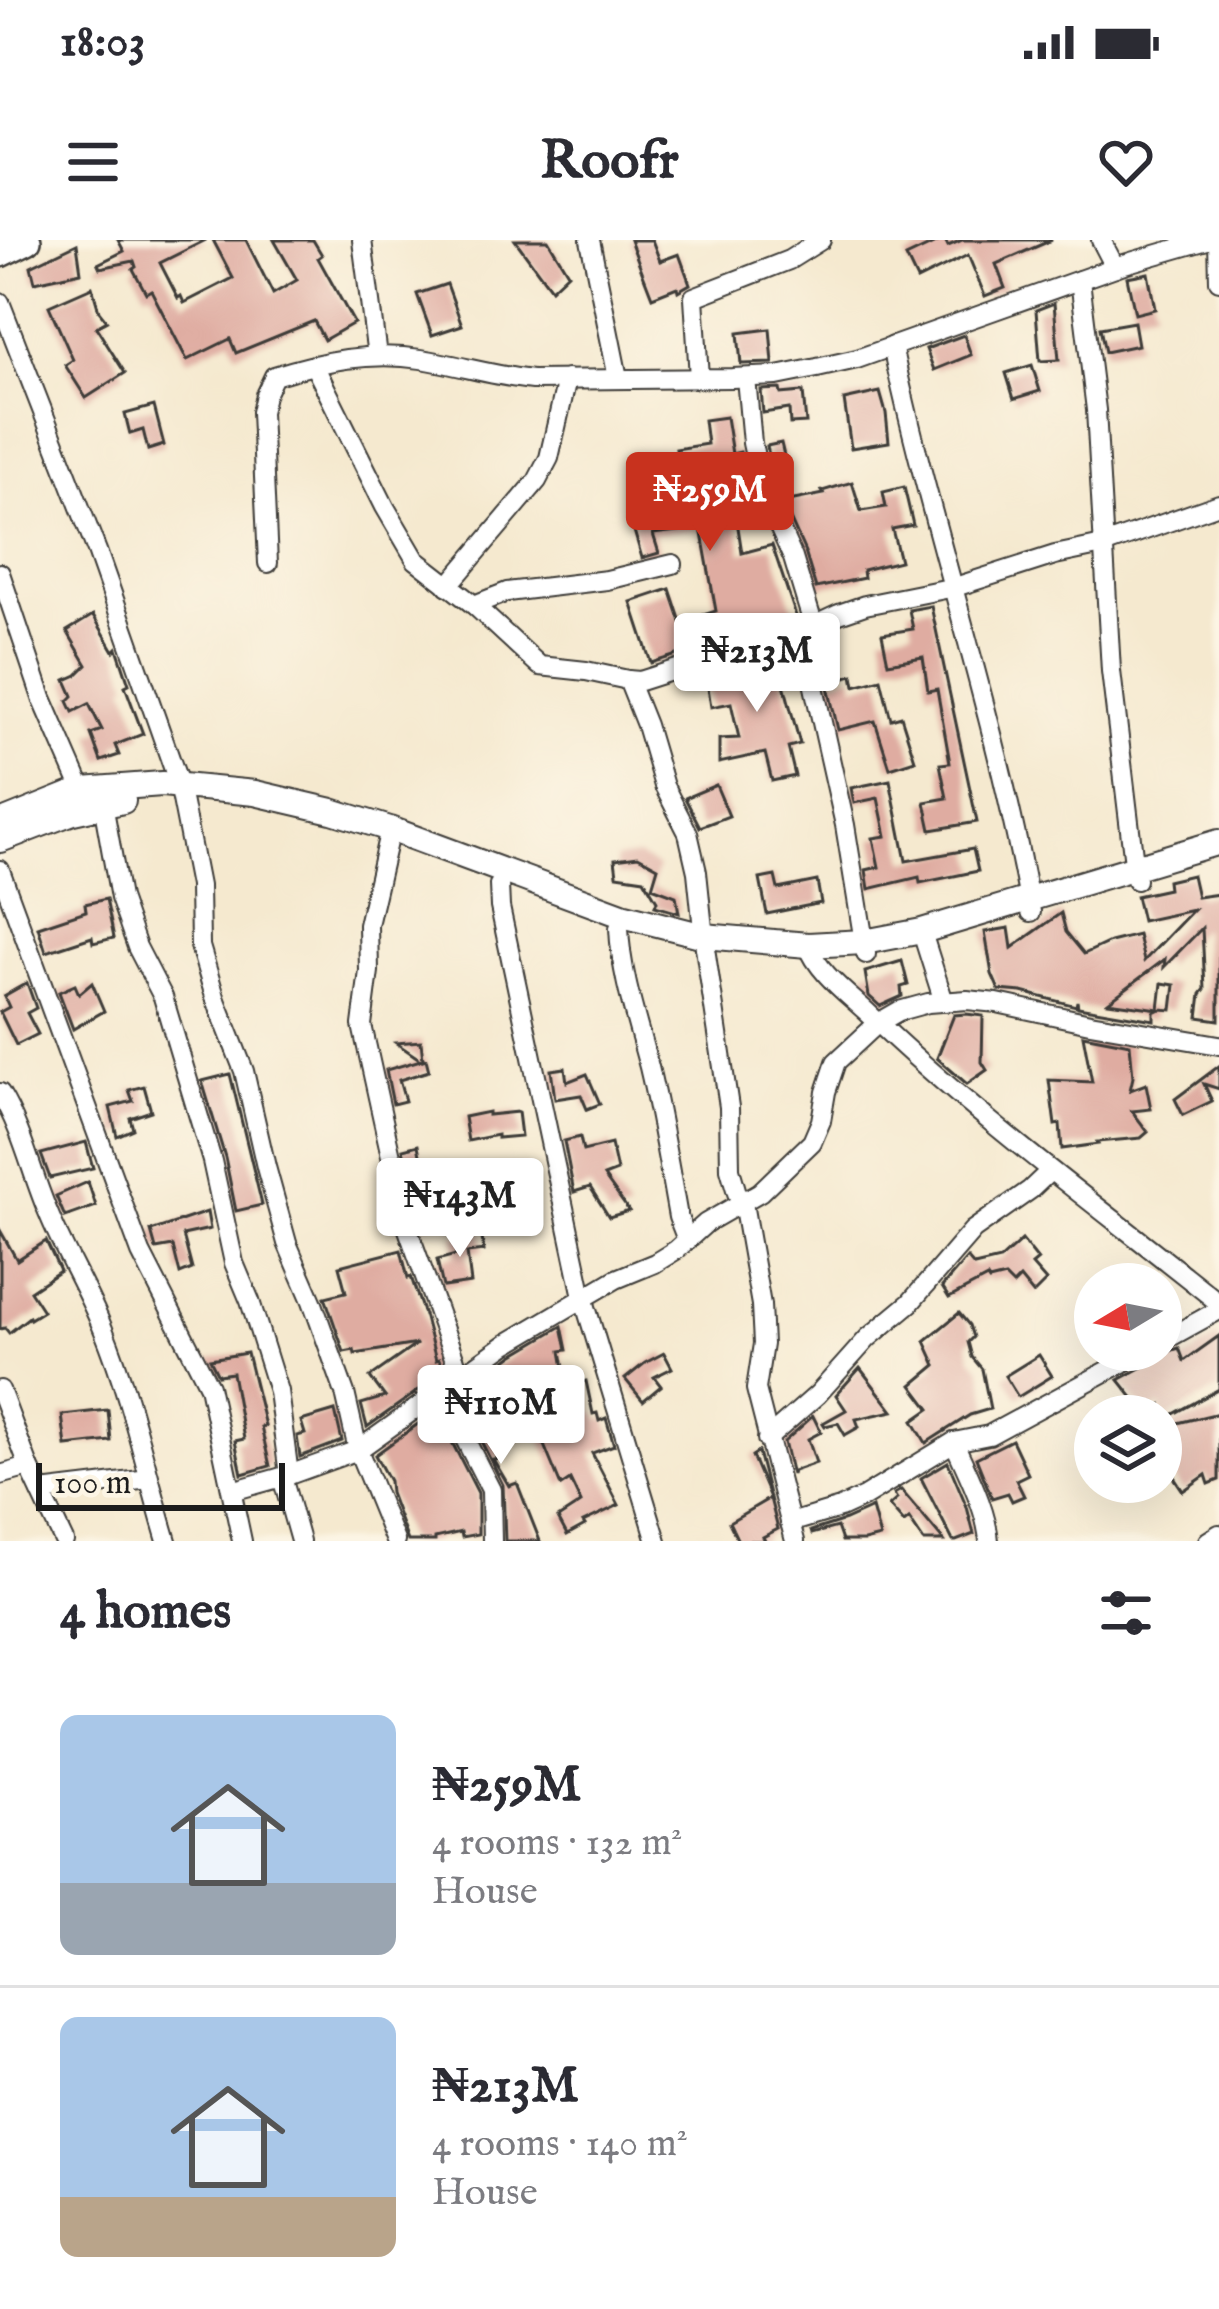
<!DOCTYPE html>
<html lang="en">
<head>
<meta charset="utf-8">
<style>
  :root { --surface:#fff; --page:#f7f7f7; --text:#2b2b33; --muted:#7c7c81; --line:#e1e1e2; --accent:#c8321e }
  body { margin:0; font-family:"IM FELL English",serif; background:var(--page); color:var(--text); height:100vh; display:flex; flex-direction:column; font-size:45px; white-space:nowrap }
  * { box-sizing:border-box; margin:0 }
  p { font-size:39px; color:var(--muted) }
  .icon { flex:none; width:66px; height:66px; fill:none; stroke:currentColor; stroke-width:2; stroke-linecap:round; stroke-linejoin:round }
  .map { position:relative; height:1301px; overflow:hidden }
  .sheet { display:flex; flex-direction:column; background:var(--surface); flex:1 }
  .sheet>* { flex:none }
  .needle { width:78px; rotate:260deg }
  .tools { position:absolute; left:1074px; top:1023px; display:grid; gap:24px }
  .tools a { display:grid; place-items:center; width:108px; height:108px; border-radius:50%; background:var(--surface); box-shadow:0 12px 48px #0002; font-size:60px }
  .scale { position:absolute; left:36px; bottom:30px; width:249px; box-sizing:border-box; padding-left:12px; border:6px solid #1c1c1c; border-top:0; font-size:33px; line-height:42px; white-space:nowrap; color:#1c1c1c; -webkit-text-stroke:9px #fcf5e5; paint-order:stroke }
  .price { position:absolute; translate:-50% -102px; padding:0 27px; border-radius:12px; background:#fff; color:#222; font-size:39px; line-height:78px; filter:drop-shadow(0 3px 6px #0008) }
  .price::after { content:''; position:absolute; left:50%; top:72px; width:36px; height:27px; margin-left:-18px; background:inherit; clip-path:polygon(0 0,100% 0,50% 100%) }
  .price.on { background:var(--accent); color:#fff }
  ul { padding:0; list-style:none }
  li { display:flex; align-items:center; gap:36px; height:300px; padding:0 60px }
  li+li { border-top:3px solid var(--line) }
  li span { display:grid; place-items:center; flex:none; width:336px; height:240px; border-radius:18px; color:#555 }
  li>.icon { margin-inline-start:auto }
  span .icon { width:144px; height:144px; fill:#fffc; stroke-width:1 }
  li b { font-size:51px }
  h2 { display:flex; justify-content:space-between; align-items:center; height:144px; padding:0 60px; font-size:51px }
  .status { display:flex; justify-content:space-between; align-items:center; height:84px; padding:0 60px; background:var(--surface); direction:ltr }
  .status svg { height:33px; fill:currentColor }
  header { display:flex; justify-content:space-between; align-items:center; height:156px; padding:0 60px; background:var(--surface); font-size:54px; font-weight:700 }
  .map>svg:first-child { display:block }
  .building { fill:#dfaca1 }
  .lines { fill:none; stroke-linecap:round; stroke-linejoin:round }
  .minor-casing { stroke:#3d3b37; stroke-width:22 }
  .tertiary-casing { stroke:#3d3b37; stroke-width:28 }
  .secondary-casing { stroke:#3d3b37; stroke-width:32 }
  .minor { stroke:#fff; stroke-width:18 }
  .tertiary { stroke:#fff; stroke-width:24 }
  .secondary { stroke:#fff; stroke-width:27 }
</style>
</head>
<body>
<div class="status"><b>18:03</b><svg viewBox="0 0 49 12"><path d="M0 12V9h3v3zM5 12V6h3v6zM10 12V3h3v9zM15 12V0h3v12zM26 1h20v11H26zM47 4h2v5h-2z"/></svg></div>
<header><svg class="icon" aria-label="menu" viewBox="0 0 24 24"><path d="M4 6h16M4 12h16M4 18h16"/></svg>Roofr<svg class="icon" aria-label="heart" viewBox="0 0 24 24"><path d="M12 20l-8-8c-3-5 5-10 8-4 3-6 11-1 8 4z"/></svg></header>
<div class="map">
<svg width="1219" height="1301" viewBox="0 0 1219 1301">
  <rect width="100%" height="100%" fill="#fcf5e5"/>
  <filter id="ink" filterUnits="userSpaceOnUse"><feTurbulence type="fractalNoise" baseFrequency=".00833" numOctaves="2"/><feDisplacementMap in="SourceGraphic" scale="24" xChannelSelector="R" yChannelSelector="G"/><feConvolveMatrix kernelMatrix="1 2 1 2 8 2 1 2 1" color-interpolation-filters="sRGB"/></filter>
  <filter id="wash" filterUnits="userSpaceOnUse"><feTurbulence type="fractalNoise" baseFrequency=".004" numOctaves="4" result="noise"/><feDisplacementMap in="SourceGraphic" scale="48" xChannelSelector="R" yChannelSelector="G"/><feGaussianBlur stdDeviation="2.7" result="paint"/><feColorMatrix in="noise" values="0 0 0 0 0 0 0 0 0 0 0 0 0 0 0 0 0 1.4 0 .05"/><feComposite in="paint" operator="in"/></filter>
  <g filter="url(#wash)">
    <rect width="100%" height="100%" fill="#f5e9cf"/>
    <g id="blocks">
      <g class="building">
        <path d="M118 0H206L160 23 178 58 181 56 184 63 233 38 213 0H246L273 54 297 40 274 0H313L322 15 318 18 354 83 324 100 314 81 236 113 230 99 187 120 151 50 146 53 133 29 136 27 134 21 100 28 98 24 124 11Z"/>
        <path d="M515 0H548L568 33 551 49Z"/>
        <path d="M630 0H652L660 21 679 14 690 44 678 51 677 47 652 57Z"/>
        <path d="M942 0H945L948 6 962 0H1052L996 24 1005 48 985 56 968 15 917 40 906 17Z"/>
        <path d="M77 4 81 32 35 42 31 26Z"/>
        <path d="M1148 33 1155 69 1135 74 1127 37Z"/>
        <path d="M447 44 462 85 432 95 417 54Z"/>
        <path d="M92 47 99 71 107 81 96 87 125 133 86 158 65 125 73 120 49 66Z"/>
        <path d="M1054 63 1059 120 1040 121 1036 70Z"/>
        <path d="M1134 82 1138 105 1105 112 1100 88Z"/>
        <path d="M770 89 773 123 741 124 738 93Z"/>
        <path d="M964 95 971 115 934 130 926 109Z"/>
        <path d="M1032 125 1040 151 1014 159 1006 133Z"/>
        <path d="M780 149 781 154 803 152 806 183 790 184 789 169 763 173 761 150Z"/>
        <path d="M880 152 886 173 889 202 851 208 844 160Z"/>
        <path d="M154 166 164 205 148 210 143 190 130 194 125 174Z"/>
        <path d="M726 177 732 214 740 212 753 261 740 263 743 280 737 281 742 313 772 305 797 379 765 394 690 411 651 423 631 362 670 349 681 382 716 371 701 288 653 294 659 313 642 318 632 284 635 283 628 237 648 234 653 268 684 264 676 209 707 204 704 180Z"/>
        <path d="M781 203 785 220 779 221 789 261 824 254 822 251 852 242 861 271 886 267 883 252 904 247 913 285 892 289 900 321 863 330 864 338 816 348 805 312 775 245 767 206Z"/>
        <path d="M931 366 977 582 931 590 925 562 947 558 940 524 950 523 937 449 928 451 923 417 888 423 882 394 913 389 909 370Z"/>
        <path d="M93 375 114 411 117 408 129 444 125 446 143 494 115 505 119 515 101 521 91 494 102 490 89 464 73 472 68 461 73 456 66 440 77 435 87 425 67 391Z"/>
        <path d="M777 418 800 504 788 507 795 536 772 541 765 513 719 523V499L739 498 731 463 711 467 706 435Z"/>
        <path d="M853 435 855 446 881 439 891 479 901 476 915 520 890 528 875 481 838 490 827 442Z"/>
        <path d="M890 540 906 621 973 609 978 631 920 643 919 637 869 649 866 630 879 627 873 598 886 596 878 558 854 563 851 548Z"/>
        <path d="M716 545 729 576 700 587 685 558Z"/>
        <path d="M638 616 658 627 652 647 676 656 679 673 655 666 657 661 644 639 617 635 615 619Z"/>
        <path d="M1192 635 1197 657 1219 654V780L1198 777 1201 754 1205 749 1202 688 1164 727 1165 719 1108 762 1159 769 1162 743 1175 745 1172 770 1160 769 1154 772V780L1078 767 1077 761 1076 766 1022 752 999 750 992 734 985 692 1009 688 1012 708 1061 673 1066 692 1084 714 1110 702 1138 695 1144 721 1193 670 1142 681 1136 656 1168 649 1167 641Z"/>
        <path d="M775 636 778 649 817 641 821 663 767 674 760 639Z"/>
        <path d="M106 659 114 698 93 703 92 697 46 712 38 687 86 671 85 664Z"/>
        <path d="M902 721 908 745 901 747 902 756 880 766 869 756 865 732Z"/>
        <path d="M27 743 36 768 27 773 38 794 16 805 0 772 9 767 4 756Z"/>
        <path d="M92 743 104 771 73 789 59 752 75 745 79 754Z"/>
        <path d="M966 774 983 776 982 822 987 830 967 844 937 818 954 775Z"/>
        <path d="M1083 795 1130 804 1133 837 1130 850 1146 844 1151 869 1132 871 1148 892 1141 898 1097 902 1098 904 1062 909 1060 884 1055 885 1049 840 1092 842Z"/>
        <path d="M421 801 423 820 426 819 429 831 399 840 405 861 393 864 386 830 421 820 396 803Z"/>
        <path d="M1219 826V849L1204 844 1212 861 1183 875 1175 859Z"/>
        <path d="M565 828 567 842 587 834 600 864 587 869 581 855 555 859 551 830Z"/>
        <path d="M230 834 262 965 236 971 225 917 202 841Z"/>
        <path d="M144 846 151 871 130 878 133 889 117 896 110 867 133 861 129 850Z"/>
        <path d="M488 872V875L518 872 521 896 497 898V895L468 901 464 877Z"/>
        <path d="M580 897 583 911 611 904 617 931 604 936 629 971 609 977 590 947 574 952 564 901Z"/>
        <path d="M86 902 93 928 50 938 41 914Z"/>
        <path d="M418 905 433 983 421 986 403 909Z"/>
        <path d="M88 942 96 966 65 977 56 956Z"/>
        <path d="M207 972 210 989 183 995 192 1029 180 1034 173 1006 156 1009 151 991Z"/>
        <path d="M0 990 17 1020 46 1001 60 1031 30 1051 43 1071 30 1079 29 1077 9 1093 5 1088 0 1089Z"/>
        <path d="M481 992 484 1011 467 1013 471 1043 443 1047 437 1020 456 1015 454 996Z"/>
        <path d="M1022 1000 1038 1020 1032 1025 1046 1041 1033 1054 1020 1038 1013 1045 1005 1037 989 1041 987 1038 949 1058 942 1047 967 1018 974 1026 1000 1020Z"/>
        <path d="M401 1010 408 1038 411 1037 425 1078 436 1120 439 1119 444 1132 430 1136 432 1140 429 1143 367 1187 361 1164 385 1157 370 1137 417 1104 355 1114 354 1110 344 1112 325 1057 346 1052 339 1026Z"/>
        <path d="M959 1073 969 1085 973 1097 968 1102 972 1117 982 1129 990 1169 970 1175 926 1203 913 1181 930 1169 912 1145 936 1125 925 1101Z"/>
        <path d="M562 1086 567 1110 561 1111 567 1145 586 1141 593 1174 597 1173 599 1181 606 1178 614 1205 592 1213 619 1265 583 1282 585 1285 567 1295 558 1278 581 1263 570 1240 561 1246 529 1169 515 1173 504 1131 483 1145 479 1140 513 1115Z"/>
        <path d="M1219 1096V1149L1161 1181V1165L1147 1175 1119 1140 1152 1122 1158 1115 1179 1108 1184 1121Z"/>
        <path d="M247 1113 265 1186 261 1187 270 1226 242 1234 235 1201 244 1199 232 1133 218 1135 210 1119Z"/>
        <path d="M664 1113 672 1128 654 1137 661 1146 643 1161 625 1139 645 1123Z"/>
        <path d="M1039 1115 1052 1136 1018 1157 1005 1136Z"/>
        <path d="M860 1128 893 1171 856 1179 859 1187 845 1195 838 1183 825 1186 823 1183 846 1170 836 1155Z"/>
        <path d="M480 1150 492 1173 495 1172 515 1198 498 1211 499 1218 493 1219 509 1246 517 1243 540 1301H505L503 1245 461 1161Z"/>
        <path d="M108 1170 111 1201 66 1206 62 1175Z"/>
        <path d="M335 1171 342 1201 300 1217 297 1196 305 1194 301 1181Z"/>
        <path d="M436 1171 478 1253V1294L462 1297 461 1292 435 1298V1301H408L390 1253 389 1241 375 1215Z"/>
        <path d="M1219 1173V1240L1209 1244 1206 1235 1183 1251 1175 1239V1229L1169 1232 1161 1210V1187Z"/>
        <path d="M813 1176 821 1192 808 1199 816 1223 793 1231 792 1235 784 1202Z"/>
        <path d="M1012 1200 1028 1234 1016 1240 1024 1256 1012 1261 1008 1253 992 1258 976 1218Z"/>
        <path d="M758 1212 778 1289 763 1297 765 1301H738L729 1282 770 1258 752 1216Z"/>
        <path d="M948 1222 967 1267 974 1294 956 1301H953L921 1238Z"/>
        <path d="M901 1250 918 1270 944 1301H924L909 1279 904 1283 889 1266 897 1259 894 1254Z"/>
        <path d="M872 1268 880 1297 864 1301H842L837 1287 812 1294 811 1291 845 1280Z"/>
      </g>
    </g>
  </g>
  <g filter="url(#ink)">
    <use href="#blocks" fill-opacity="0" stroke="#3d3b37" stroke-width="3"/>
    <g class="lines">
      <defs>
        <g id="minor">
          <path d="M362 0 377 116"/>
          <path d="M590 0 618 138"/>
          <path d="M1101 0 1115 27"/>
          <path d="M1218 0 1219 41"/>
          <path d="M1080 40 1096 170 1111 431 1136 640"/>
          <path d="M0 62 97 311 179 544 199 646 200 706 216 760 244 831 266 927 287 1003 312 1061 345 1153 358 1210 395 1301"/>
          <path d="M892 106C933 296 997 480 1031 672"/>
          <path d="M314 125 385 267 416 320 474 365 540 426 586 431 628 440 640 441 693 424 769 407 839 374 865 365 955 347 1055 315 1103 305 1219 264"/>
          <path d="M699 138 694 57 789 20 821 0"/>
          <path d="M746 138 752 203 762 249 793 318 814 387"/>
          <path d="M268 323 261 172 265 155 274 136C322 121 371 111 421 119 459 125 494 136 532 140L732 138 777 136 817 128 857 119 1124 24 1207 0"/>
          <path d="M0 333 42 458 82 550"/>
          <path d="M448 346 537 241 549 218 567 139"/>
          <path d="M474 365 507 352 607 340 673 324"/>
          <path d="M802 393 845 585 866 714"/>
          <path d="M628 440 646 485 664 546 688 593 697 632 705 708 729 867 730 929 737 953 743 963 761 1065 763 1104 756 1149 795 1301"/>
          <path d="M103 564 120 658 137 707 163 757 212 921 234 1023 250 1061 278 1151 289 1235"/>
          <path d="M390 589 368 685 369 731 362 785 406 984 461 1137"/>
          <path d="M0 630 141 1013 209 1146 242 1301"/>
          <path d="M499 645 500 667 583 1057 657 1301"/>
          <path d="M619 688C621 736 637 781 649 827 661 877 669 927 678 977L687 1000"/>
          <path d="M925 702 944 762"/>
          <path d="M808 705C817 732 849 755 869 774 978 879 1101 968 1219 1063"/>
          <path d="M0 853C23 891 31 932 48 972 64 1012 87 1049 103 1089 131 1157 146 1231 167 1301"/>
          <path d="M1161 1102 1219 1070"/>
          <path d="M0 1150 29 1227 64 1301"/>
          <path d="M440 1150 491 1250 492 1301"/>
          <path d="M767 1199 818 1154 868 1098 910 1063 973 990 1030 950 1050 931"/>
          <path d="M954 1202C967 1233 986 1267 989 1301"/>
          <path d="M0 1235 29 1227"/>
          <path d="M282 1237 300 1301"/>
          <path d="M232 1251 289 1235 358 1210 506 1104 616 1039 655 1023 676 1010 706 983 760 952 812 902 821 881 826 852 836 822 878 783 899 771 928 763 967 760 997 763 1090 783 1219 805"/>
          <path d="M41 1252 149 1239"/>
          <path d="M790 1283 840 1268 864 1257 954 1202 989 1195 1146 1110"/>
          <path d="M1208 1301 1219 1294"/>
        </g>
        <g id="tertiary">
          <path d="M0 583 82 550 162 544 255 553 332 571 390 589 622 675 704 696 808 705 864 702 922 691 1219 602"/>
          <path d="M0 600 73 572 123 561"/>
        </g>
        <path id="secondary" d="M0 13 27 0"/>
      </defs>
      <use href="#minor" class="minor-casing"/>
      <use href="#tertiary" class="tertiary-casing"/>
      <use href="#secondary" class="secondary-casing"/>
      <use href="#minor" class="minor"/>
      <use href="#tertiary" class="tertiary"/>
      <use href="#secondary" class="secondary"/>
    </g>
  </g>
</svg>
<div class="tools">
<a><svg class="needle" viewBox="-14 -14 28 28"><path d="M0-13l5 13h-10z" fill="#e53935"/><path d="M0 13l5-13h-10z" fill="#7c7c81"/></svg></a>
<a><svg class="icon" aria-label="layers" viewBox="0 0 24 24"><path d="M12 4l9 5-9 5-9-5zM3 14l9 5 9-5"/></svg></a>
</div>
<div class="scale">100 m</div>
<b class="price on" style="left:710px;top:314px">₦259M</b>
<b class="price" style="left:757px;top:475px">₦213M</b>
<b class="price" style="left:460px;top:1020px">₦143M</b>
<b class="price" style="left:501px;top:1227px">₦110M</b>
</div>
<section class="sheet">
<h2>4 homes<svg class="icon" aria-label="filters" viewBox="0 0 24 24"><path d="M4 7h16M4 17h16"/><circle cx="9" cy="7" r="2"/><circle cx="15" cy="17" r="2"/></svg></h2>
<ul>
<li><span style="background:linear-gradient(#a9c7e8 70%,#9aa5b1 0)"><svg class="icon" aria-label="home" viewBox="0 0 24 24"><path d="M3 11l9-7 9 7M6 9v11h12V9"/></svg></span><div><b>₦259M</b><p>4 rooms · 132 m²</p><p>House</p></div></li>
<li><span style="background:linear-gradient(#a9c7e8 75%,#b9a48a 0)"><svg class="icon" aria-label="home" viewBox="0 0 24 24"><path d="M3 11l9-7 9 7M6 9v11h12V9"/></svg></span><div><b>₦213M</b><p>4 rooms · 140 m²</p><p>House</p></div></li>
</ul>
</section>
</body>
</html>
